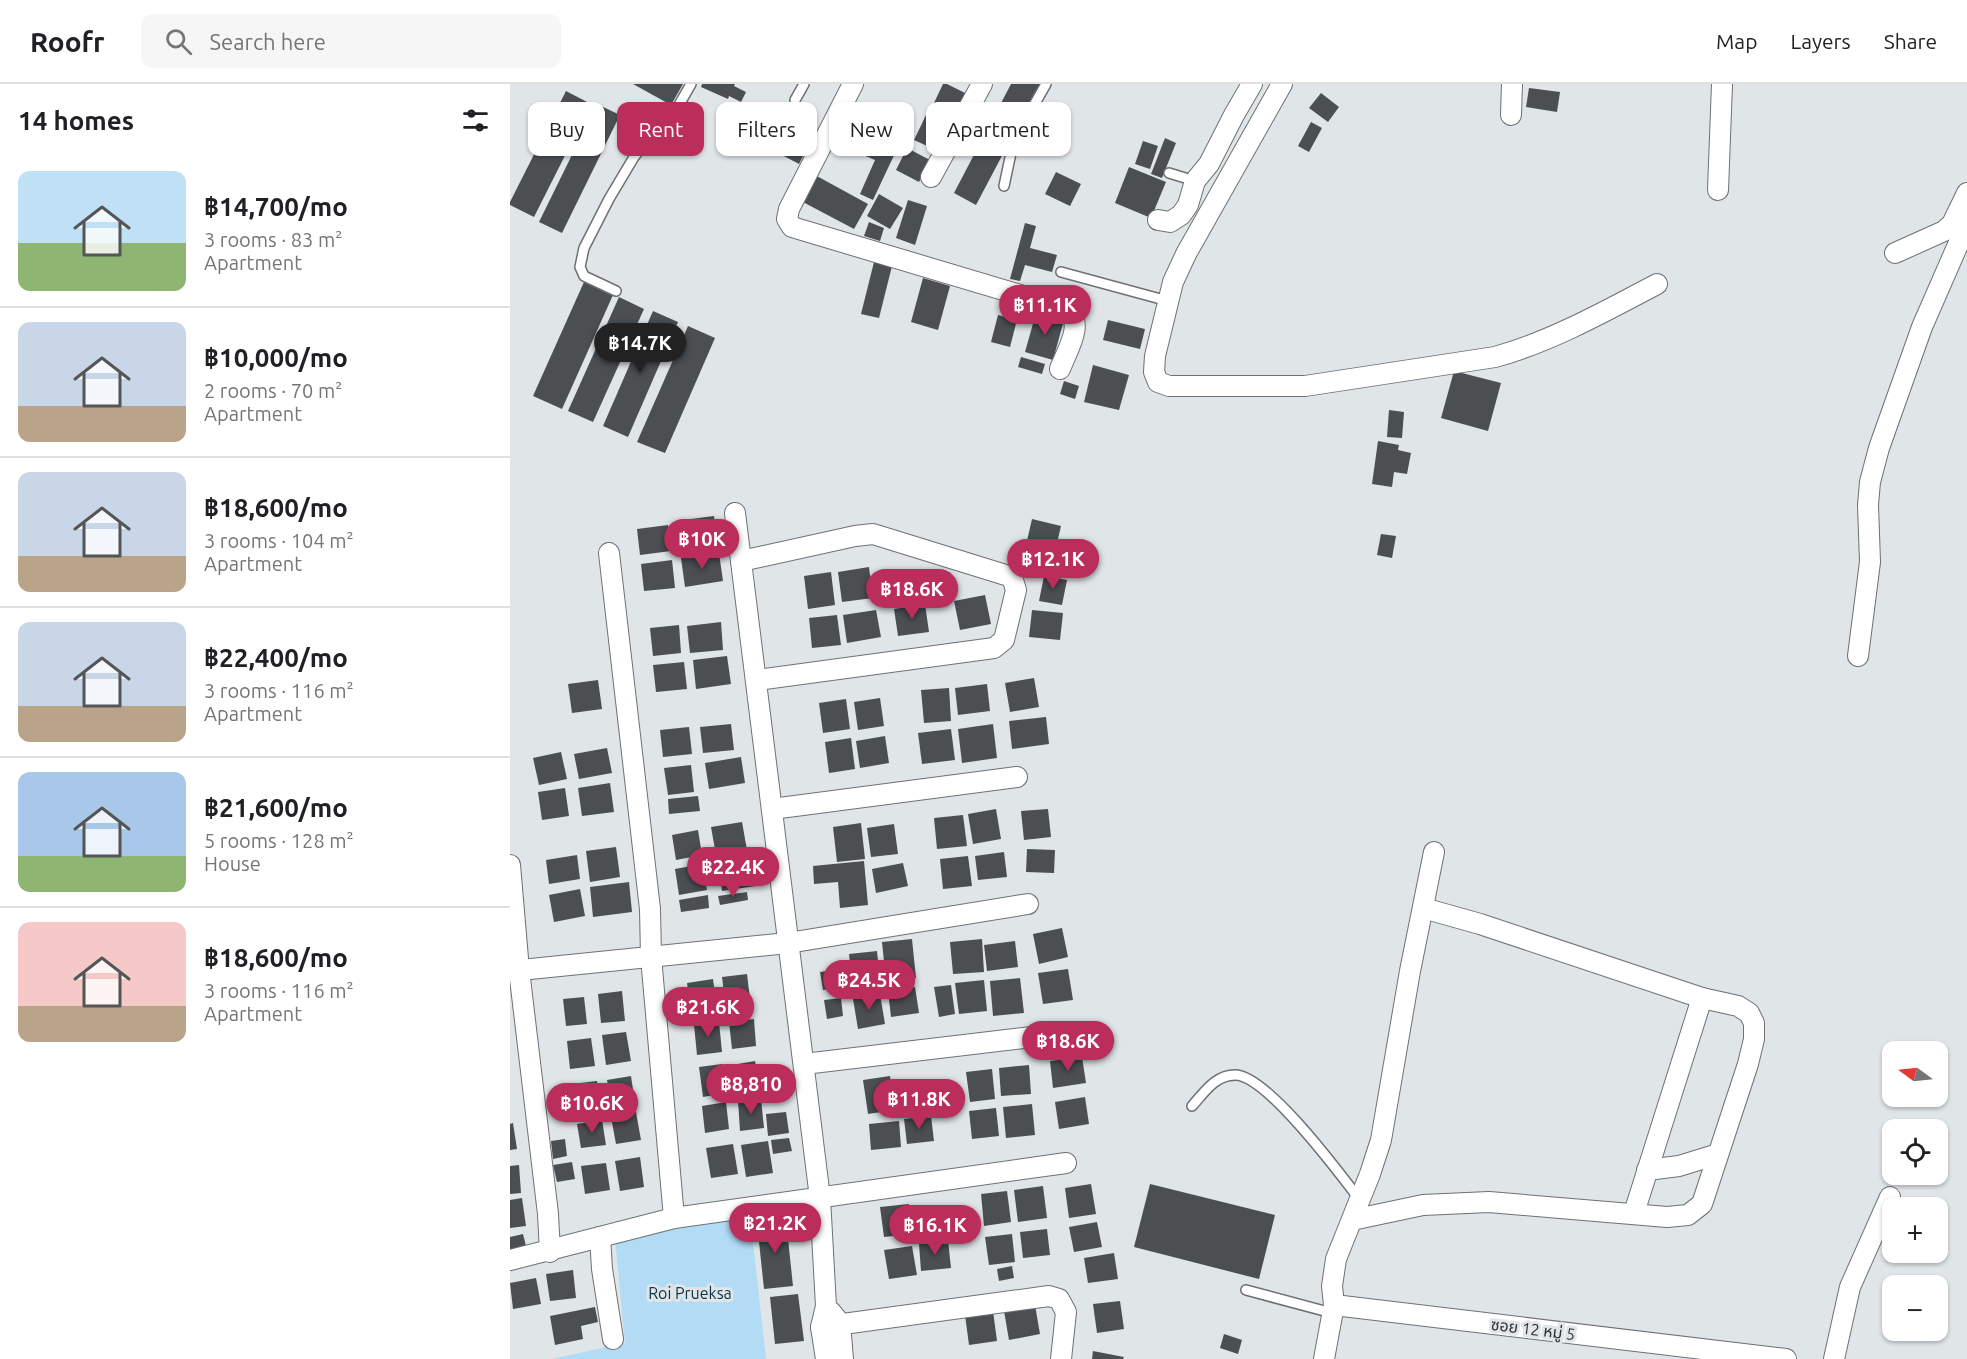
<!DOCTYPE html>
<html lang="en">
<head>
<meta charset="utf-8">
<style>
  :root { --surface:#fff; --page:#f6f6f6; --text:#202124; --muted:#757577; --line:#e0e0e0; --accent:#bb2d5a }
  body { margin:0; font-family:Ubuntu,"Noto Sans Thai",sans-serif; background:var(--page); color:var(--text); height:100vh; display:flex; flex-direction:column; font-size:22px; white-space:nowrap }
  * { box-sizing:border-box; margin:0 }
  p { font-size:20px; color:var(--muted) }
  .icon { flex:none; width:33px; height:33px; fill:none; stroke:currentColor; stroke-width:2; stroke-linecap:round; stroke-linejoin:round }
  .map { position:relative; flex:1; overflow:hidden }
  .sheet { display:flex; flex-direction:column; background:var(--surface); width:510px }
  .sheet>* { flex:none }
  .top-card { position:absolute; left:18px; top:18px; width:570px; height:54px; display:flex; gap:12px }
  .needle { width:39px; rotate:285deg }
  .controls { position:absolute; left:1372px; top:957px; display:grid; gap:12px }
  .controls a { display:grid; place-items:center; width:66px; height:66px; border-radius:12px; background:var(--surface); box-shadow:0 2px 4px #0004; font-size:30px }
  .price { position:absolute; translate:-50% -51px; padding:0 14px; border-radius:21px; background:var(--accent); color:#fff; font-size:20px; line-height:39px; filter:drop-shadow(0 2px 3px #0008) }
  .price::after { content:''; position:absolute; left:50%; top:36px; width:18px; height:14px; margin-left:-9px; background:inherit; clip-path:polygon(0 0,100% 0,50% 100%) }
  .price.on { background:#222; color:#fff }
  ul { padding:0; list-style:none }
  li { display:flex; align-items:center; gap:18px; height:150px; padding:0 18px }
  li+li { border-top:2px solid var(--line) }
  li span { display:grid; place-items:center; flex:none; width:168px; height:120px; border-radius:12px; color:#555 }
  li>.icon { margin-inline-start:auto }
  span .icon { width:72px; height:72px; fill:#fffc; stroke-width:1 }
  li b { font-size:26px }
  h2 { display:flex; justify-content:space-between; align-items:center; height:72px; padding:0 18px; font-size:26px }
  .chip { padding:0 21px; border-radius:12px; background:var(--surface); box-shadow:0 2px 4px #0004; font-size:21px; line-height:54px }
  .chip.on { background:var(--accent); color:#fff }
  header { display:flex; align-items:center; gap:36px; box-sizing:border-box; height:84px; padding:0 30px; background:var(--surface); border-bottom:2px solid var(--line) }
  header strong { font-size:28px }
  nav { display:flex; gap:33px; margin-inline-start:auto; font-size:21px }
  .search { width:420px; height:54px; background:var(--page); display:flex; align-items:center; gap:15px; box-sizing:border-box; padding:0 21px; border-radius:12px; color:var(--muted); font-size:22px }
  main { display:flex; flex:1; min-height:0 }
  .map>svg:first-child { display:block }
  .green { fill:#b2dbf6 }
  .building { fill:#4b4f52 }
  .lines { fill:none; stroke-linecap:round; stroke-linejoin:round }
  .service-casing { stroke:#6d7174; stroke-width:12 }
  .minor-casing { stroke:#6d7174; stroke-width:22 }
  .service { stroke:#fff; stroke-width:9 }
  .minor { stroke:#fff; stroke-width:20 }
  .labels { text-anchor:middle; stroke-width:6; stroke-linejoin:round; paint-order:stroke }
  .park-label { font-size:16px; fill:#0b3247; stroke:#e0e5e8 }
  .street-label { font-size:16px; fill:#303233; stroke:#e0e5e8 }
</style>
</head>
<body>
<header>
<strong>Roofr</strong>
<div class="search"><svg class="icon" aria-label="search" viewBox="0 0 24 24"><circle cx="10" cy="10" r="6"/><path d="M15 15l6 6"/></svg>Search here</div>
<nav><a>Map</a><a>Layers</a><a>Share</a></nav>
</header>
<main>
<section class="sheet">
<h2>14 homes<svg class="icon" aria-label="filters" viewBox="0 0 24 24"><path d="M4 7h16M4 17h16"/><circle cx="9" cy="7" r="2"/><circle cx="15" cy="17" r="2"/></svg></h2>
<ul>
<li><span style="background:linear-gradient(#bfe0f5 60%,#8fb573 0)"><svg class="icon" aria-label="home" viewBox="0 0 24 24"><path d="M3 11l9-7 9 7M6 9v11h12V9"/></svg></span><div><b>฿14,700/mo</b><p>3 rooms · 83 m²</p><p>Apartment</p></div></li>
<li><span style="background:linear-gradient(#c9d6e8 70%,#b9a48a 0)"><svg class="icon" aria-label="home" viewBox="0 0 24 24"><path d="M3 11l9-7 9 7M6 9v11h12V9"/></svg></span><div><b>฿10,000/mo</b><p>2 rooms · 70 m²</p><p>Apartment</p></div></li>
<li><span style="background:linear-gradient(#c9d6e8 70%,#b9a48a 0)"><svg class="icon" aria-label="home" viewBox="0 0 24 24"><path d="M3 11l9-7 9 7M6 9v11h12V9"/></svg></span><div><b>฿18,600/mo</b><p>3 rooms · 104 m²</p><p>Apartment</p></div></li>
<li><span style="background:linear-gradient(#c9d6e8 70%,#b9a48a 0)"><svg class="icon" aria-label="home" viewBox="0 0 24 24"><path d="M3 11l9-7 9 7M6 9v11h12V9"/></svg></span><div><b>฿22,400/mo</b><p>3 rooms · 116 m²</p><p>Apartment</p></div></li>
<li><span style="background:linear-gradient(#a9c7e8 70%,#8fb573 0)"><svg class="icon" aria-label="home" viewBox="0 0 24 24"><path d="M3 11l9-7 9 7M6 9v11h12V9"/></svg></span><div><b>฿21,600/mo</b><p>5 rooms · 128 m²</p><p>House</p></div></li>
<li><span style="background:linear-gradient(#f6c9c9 70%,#b9a48a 0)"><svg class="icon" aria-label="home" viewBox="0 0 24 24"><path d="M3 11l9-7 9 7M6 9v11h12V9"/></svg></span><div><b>฿18,600/mo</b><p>3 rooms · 116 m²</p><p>Apartment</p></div></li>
</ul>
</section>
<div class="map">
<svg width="1457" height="1275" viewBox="0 0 1457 1275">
  <rect width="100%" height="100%" fill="#e0e5e8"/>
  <path class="green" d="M240 1132 256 1275H42L115 1259 105 1154Z"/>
  <g class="building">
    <path d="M123 0H173L161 21Z"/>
    <path d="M192 0H225L224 2 236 8 231 18 219 12 218 15 191 3Z"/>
    <path d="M433 0H437L459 11 447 33 423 21Z"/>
    <path d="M501 0H530L466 121 444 109Z"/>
    <path d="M1019 4 1050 8 1047 28 1016 23Z"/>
    <path d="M56 7 81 20 24 133 0 121V118Z"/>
    <path d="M811 9 829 23 818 38 799 24Z"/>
    <path d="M256 18 307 44 289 80 238 53Z"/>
    <path d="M87 20 110 31 52 149 29 138Z"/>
    <path d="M416 31 438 42 426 66 404 56Z"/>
    <path d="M354 32 394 50 363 116 350 110 365 76 339 65Z"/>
    <path d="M801 38 812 44 799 68 788 62Z"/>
    <path d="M655 54 666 59 652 94 641 90Z"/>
    <path d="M633 57 648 62 640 85 625 80Z"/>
    <path d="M397 64 420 76 409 98 386 86Z"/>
    <path d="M619 83 656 98 641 134 605 119Z"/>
    <path d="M546 88 571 100 560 122 535 110Z"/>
    <path d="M305 91 358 120 344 145 291 117Z"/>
    <path d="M369 110 393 124 380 145 357 132Z"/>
    <path d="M398 116 417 122 405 161 386 154Z"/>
    <path d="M359 138 374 144 370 157 354 152Z"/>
    <path d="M515 139 526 142 520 164 547 171 542 188 515 181 510 197 500 195Z"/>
    <path d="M364 178 382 182 369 234 351 230Z"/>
    <path d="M413 194 440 202 428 246 401 238Z"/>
    <path d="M74 198 103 211 52 325 23 312Z"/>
    <path d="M109 213 134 225 83 338 58 327Z"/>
    <path d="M143 227 168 238 118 353 93 342Z"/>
    <path d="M526 229 554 236 543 276 515 268Z"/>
    <path d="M488 231 507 236 500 263 481 258Z"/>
    <path d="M598 236 635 245 630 265 593 256Z"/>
    <path d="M178 242 205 254 155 369 127 358Z"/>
    <path d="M511 273 535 280 532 290 508 283Z"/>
    <path d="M583 281 619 291 609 326 574 318Z"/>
    <path d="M944 287 991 299 978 347 931 334Z"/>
    <path d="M554 297 569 302 565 315 550 310Z"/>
    <path d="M879 326 894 328 892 354 877 353Z"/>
    <path d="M868 357 889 361 888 366 901 369 897 390 884 388 882 403 862 400Z"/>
    <path d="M204 432 208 462 171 467 166 437Z"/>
    <path d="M522 435 551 442 545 468 516 461Z"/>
    <path d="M158 441 161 467 130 471 127 445Z"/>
    <path d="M871 450 886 452 882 474 867 471Z"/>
    <path d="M209 469 213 497 175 503 171 474Z"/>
    <path d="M162 476 165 504 134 507 131 480Z"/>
    <path d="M359 483 363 514 332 518 328 488Z"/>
    <path d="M405 485 409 510 382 514 378 490Z"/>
    <path d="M321 488 325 521 298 525 294 492Z"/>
    <path d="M534 492 557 496 552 521 529 517Z"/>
    <path d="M475 511 481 540 450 546 444 517Z"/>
    <path d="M415 520 419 548 388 552 384 525Z"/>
    <path d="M366 526 371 553 337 559 333 531Z"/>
    <path d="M522 526 553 529 550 556 519 553Z"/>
    <path d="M327 531 331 561 302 564 299 534Z"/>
    <path d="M211 538 213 566 180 569 177 542Z"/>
    <path d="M169 541 171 569 143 572 140 544Z"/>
    <path d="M217 572 221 600 186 605 183 576Z"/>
    <path d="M174 578 177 605 146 608 143 581Z"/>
    <path d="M524 594 529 623 500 628 495 599Z"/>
    <path d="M88 596 92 625 62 629 58 600Z"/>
    <path d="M477 600 480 627 448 631 445 604Z"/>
    <path d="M439 604 441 637 414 639 411 606Z"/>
    <path d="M370 614 374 642 348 646 344 618Z"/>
    <path d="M336 615 340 645 313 649 309 619Z"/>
    <path d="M536 633 539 660 502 665 499 637Z"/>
    <path d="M221 640 224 666 193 669 190 643Z"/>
    <path d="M483 640 487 674 452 679 448 645Z"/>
    <path d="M179 643 182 670 153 673 150 646Z"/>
    <path d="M441 645 445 676 412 680 408 649Z"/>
    <path d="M375 652 379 679 350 684 346 657Z"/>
    <path d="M341 654 345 685 319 689 315 658Z"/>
    <path d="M97 664 102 689 69 695 64 670Z"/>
    <path d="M51 668 57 695 29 701 23 674Z"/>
    <path d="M231 673 235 699 199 705 195 679Z"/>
    <path d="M181 681 184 708 158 711 154 684Z"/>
    <path d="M100 699 104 728 72 732 68 704Z"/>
    <path d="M55 704 59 732 32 736 28 708Z"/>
    <path d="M188 712 190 727 159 730 158 715Z"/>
    <path d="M486 725 491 755 463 760 458 730Z"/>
    <path d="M538 725 541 753 514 756 511 727Z"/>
    <path d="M453 731 457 762 427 765 424 734Z"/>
    <path d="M232 738 237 766 206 771 201 743Z"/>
    <path d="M351 739 355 775 327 778 323 743Z"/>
    <path d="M384 740 388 770 361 773 357 744Z"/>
    <path d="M188 746 192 771 166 776 162 751Z"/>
    <path d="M106 763 110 793 80 798 76 767Z"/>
    <path d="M517 765 545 766 544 789 516 788Z"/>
    <path d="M494 768 497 793 468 796 465 772Z"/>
    <path d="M67 771 70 795 39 800 36 776Z"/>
    <path d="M458 772 462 802 433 805 430 775Z"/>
    <path d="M242 774 246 802 212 807 208 779Z"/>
    <path d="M354 777 358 821 330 824 328 798 304 800 303 782Z"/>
    <path d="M393 779 398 802 366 809 362 785Z"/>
    <path d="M192 780 197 806 169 811 165 785Z"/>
    <path d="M119 798 122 828 83 833 80 803Z"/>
    <path d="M70 805 75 832 44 838 39 811Z"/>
    <path d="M237 808 238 816 210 821 208 812Z"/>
    <path d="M198 811 199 824 171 828 169 816Z"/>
    <path d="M552 844 558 873 529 880 523 850Z"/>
    <path d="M402 855 406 894 376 897 372 858Z"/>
    <path d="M472 855 474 888 443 890 440 858Z"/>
    <path d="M505 857 508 883 477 887 474 861Z"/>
    <path d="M367 867 370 897 342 900 339 870Z"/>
    <path d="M330 885 333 903 313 906 310 888Z"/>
    <path d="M558 885 563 916 533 920 528 889Z"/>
    <path d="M237 890 241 923 216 926 212 893Z"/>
    <path d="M510 894 514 929 483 932 480 897Z"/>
    <path d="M203 895 207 925 181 929 177 899Z"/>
    <path d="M474 896 477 927 449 930 445 899Z"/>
    <path d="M441 901 445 930 429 933 424 903Z"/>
    <path d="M405 903 409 929 381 933 378 907Z"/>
    <path d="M112 907 115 937 91 939 88 910Z"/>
    <path d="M370 910 375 940 348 945 343 915Z"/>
    <path d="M74 913 77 940 56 942 53 915Z"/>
    <path d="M331 914 333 932 317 935 314 916Z"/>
    <path d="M244 935 246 962 222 965 219 938Z"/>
    <path d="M209 938 212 968 187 971 184 941Z"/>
    <path d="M116 948 121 977 96 981 92 951Z"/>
    <path d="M81 954 85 982 60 985 57 957Z"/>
    <path d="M572 973 576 999 543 1004 540 977Z"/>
    <path d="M245 977 250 1005 226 1009 222 981Z"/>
    <path d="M212 980 216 1009 193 1013 189 983Z"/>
    <path d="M519 981 521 1010 491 1012 489 984Z"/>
    <path d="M482 985 485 1015 460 1018 456 988Z"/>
    <path d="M121 992 125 1019 102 1023 97 996Z"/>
    <path d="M380 992 384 1026 358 1030 353 996Z"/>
    <path d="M417 995 419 1023 391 1025 390 997Z"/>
    <path d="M87 997 91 1025 66 1029 62 1000Z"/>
    <path d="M575 1013 579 1040 549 1045 545 1018Z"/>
    <path d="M251 1015 254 1044 230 1047 228 1017Z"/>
    <path d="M216 1018 219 1045 195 1049 192 1022Z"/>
    <path d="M522 1020 525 1051 496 1054 493 1023Z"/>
    <path d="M486 1024 489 1052 462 1055 459 1027Z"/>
    <path d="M126 1028 131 1056 106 1060 101 1033Z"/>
    <path d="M276 1028 279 1049 258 1052 256 1030Z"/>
    <path d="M421 1032 424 1057 397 1060 394 1035Z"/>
    <path d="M92 1036 96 1061 71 1064 67 1040Z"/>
    <path d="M389 1037 391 1063 361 1066 359 1040Z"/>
    <path d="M3 1039 7 1065 0 1066V1040Z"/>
    <path d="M279 1054 282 1067 263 1070 261 1056Z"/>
    <path d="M55 1055 57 1072 43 1075 41 1057Z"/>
    <path d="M258 1057 263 1089 236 1093 231 1061Z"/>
    <path d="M223 1060 228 1090 201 1094 196 1064Z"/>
    <path d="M130 1073 134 1103 110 1107 105 1077Z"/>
    <path d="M62 1078 65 1095 47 1098 43 1081Z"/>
    <path d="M96 1079 100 1106 75 1110 71 1082Z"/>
    <path d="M9 1081 11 1109 0 1110V1082Z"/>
    <path d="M581 1100 586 1130 559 1134 555 1104Z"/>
    <path d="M640 1100 765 1131 749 1195 624 1163Z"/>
    <path d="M533 1102 537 1134 508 1138 504 1106Z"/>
    <path d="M497 1107 501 1138 474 1142 471 1110Z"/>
    <path d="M12 1114 16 1142 0 1144V1116Z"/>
    <path d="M399 1120 402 1150 374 1153 370 1123Z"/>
    <path d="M430 1122 433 1148 407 1151 405 1125Z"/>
    <path d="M276 1136 283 1202 254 1205 247 1139Z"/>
    <path d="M587 1138 592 1163 564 1168 559 1143Z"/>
    <path d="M537 1145 540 1171 513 1174 510 1148Z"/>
    <path d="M13 1150 16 1162 0 1166V1153Z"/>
    <path d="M502 1150 505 1178 479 1181 475 1153Z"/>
    <path d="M438 1156 441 1184 411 1187 409 1160Z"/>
    <path d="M402 1162 407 1191 379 1195 374 1166Z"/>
    <path d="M604 1169 608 1195 578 1199 574 1174Z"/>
    <path d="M502 1182 504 1194 489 1197 487 1185Z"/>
    <path d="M63 1186 66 1214 40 1217 36 1190Z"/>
    <path d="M26 1194 31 1220 3 1225 0 1199Z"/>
    <path d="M288 1210 294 1257 265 1260 260 1213Z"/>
    <path d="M610 1217 614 1245 587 1249 583 1220Z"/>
    <path d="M525 1221 530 1250 499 1256 494 1227Z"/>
    <path d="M85 1223 88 1238 71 1242 73 1255 45 1261 40 1232Z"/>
    <path d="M483 1227 487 1257 459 1261 455 1231Z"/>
    <path d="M714 1250 732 1256 728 1270 710 1264Z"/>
    <path d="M583 1267 614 1273 613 1275H582Z"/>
  </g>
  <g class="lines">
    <defs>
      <g id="service">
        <path d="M285 16 294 0"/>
        <path d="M659 89 685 97"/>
        <path d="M494 102 501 69 511 44 536 0"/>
        <path d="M551 188 658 217"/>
        <path d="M106 207 74 192 70 183 74 164 99 115 124 73 144 48 162 33 181 0"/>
        <path d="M682 1022C694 1009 705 991 725 991 757 991 830 1090 850 1116"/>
        <path d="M736 1206 822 1229"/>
      </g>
      <g id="minor">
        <path d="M343 0 279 125 277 135 282 143 557 225C575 240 557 266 550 285"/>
        <path d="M772 0 676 170 663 198 645 272 644 288 648 298 659 302H795L985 273C1040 258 1096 227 1147 200"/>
        <path d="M1001 31 1002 0"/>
        <path d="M421 93 472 0"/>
        <path d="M1208 106 1212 0"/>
        <path d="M648 136 660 138 671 131 678 121 685 97 699 80 724 31 742 0"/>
        <path d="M1385 169 1434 147 1442 140 1457 109"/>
        <path d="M225 429 310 1114 316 1222 311 1243 316 1275"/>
        <path d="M99 469 140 825 141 873 164 1134"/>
        <path d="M231 477 345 452 363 450 502 493 506 506 494 556 484 564 247 596"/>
        <path d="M1348 572 1360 478 1358 421 1360 398 1369 364 1412 243 1457 140"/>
        <path d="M262 725 507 693"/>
        <path d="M0 781 9 886 38 1130 40 1168"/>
        <path d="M913 824 970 840 1192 914 1124 1129"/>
        <path d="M0 887 278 859 518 820"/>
        <path d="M294 980 539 951"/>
        <path d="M1137 1086 1169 1082 1208 1070"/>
        <path d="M842 1136 913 1121 979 1118 1157 1133 1178 1131 1192 1120 1238 980 1244 955V939L1239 929 1228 922 1192 914"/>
        <path d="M90 1153 92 1185 103 1255"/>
        <path d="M0 1176 164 1134 556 1079"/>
        <path d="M824 1221 822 1202 826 1175 860 1090 871 1056 900 887 924 768"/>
        <path d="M321 1228 330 1239 333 1275"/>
        <path d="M311 1243 539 1212 549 1215 556 1228 551 1275"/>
        <path d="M814 1275 824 1221 1276 1275"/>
        <path d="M1324 1275 1340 1203 1380 1113"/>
      </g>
    </defs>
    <use href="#service" class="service-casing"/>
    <use href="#minor" class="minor-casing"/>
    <use href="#service" class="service"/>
    <use href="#minor" class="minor"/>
  </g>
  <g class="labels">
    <g class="park-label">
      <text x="180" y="1215">Roi Prueksa</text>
    </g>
    <g class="street-label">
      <text transform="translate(1023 1245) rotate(7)" y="6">ซอย 12 หมู่ 5</text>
    </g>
  </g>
</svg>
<div class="controls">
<a><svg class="needle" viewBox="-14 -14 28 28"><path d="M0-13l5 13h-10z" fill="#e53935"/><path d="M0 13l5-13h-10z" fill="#757577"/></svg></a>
<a><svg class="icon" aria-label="locate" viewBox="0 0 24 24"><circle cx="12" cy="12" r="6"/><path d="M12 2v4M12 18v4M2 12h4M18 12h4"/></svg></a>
<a>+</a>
<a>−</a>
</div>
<b class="price" style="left:535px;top:252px">฿11.1K</b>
<b class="price on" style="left:130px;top:290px">฿14.7K</b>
<b class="price" style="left:192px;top:486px">฿10K</b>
<b class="price" style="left:543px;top:506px">฿12.1K</b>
<b class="price" style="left:402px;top:536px">฿18.6K</b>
<b class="price" style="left:223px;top:814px">฿22.4K</b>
<b class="price" style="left:359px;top:927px">฿24.5K</b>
<b class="price" style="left:198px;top:954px">฿21.6K</b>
<b class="price" style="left:558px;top:988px">฿18.6K</b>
<b class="price" style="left:241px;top:1031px">฿8,810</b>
<b class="price" style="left:409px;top:1046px">฿11.8K</b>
<b class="price" style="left:82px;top:1050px">฿10.6K</b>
<b class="price" style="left:265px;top:1170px">฿21.2K</b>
<b class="price" style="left:425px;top:1172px">฿16.1K</b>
<div class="top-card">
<a class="chip">Buy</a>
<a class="chip on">Rent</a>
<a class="chip">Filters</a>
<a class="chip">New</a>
<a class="chip">Apartment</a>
</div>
</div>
</main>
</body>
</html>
